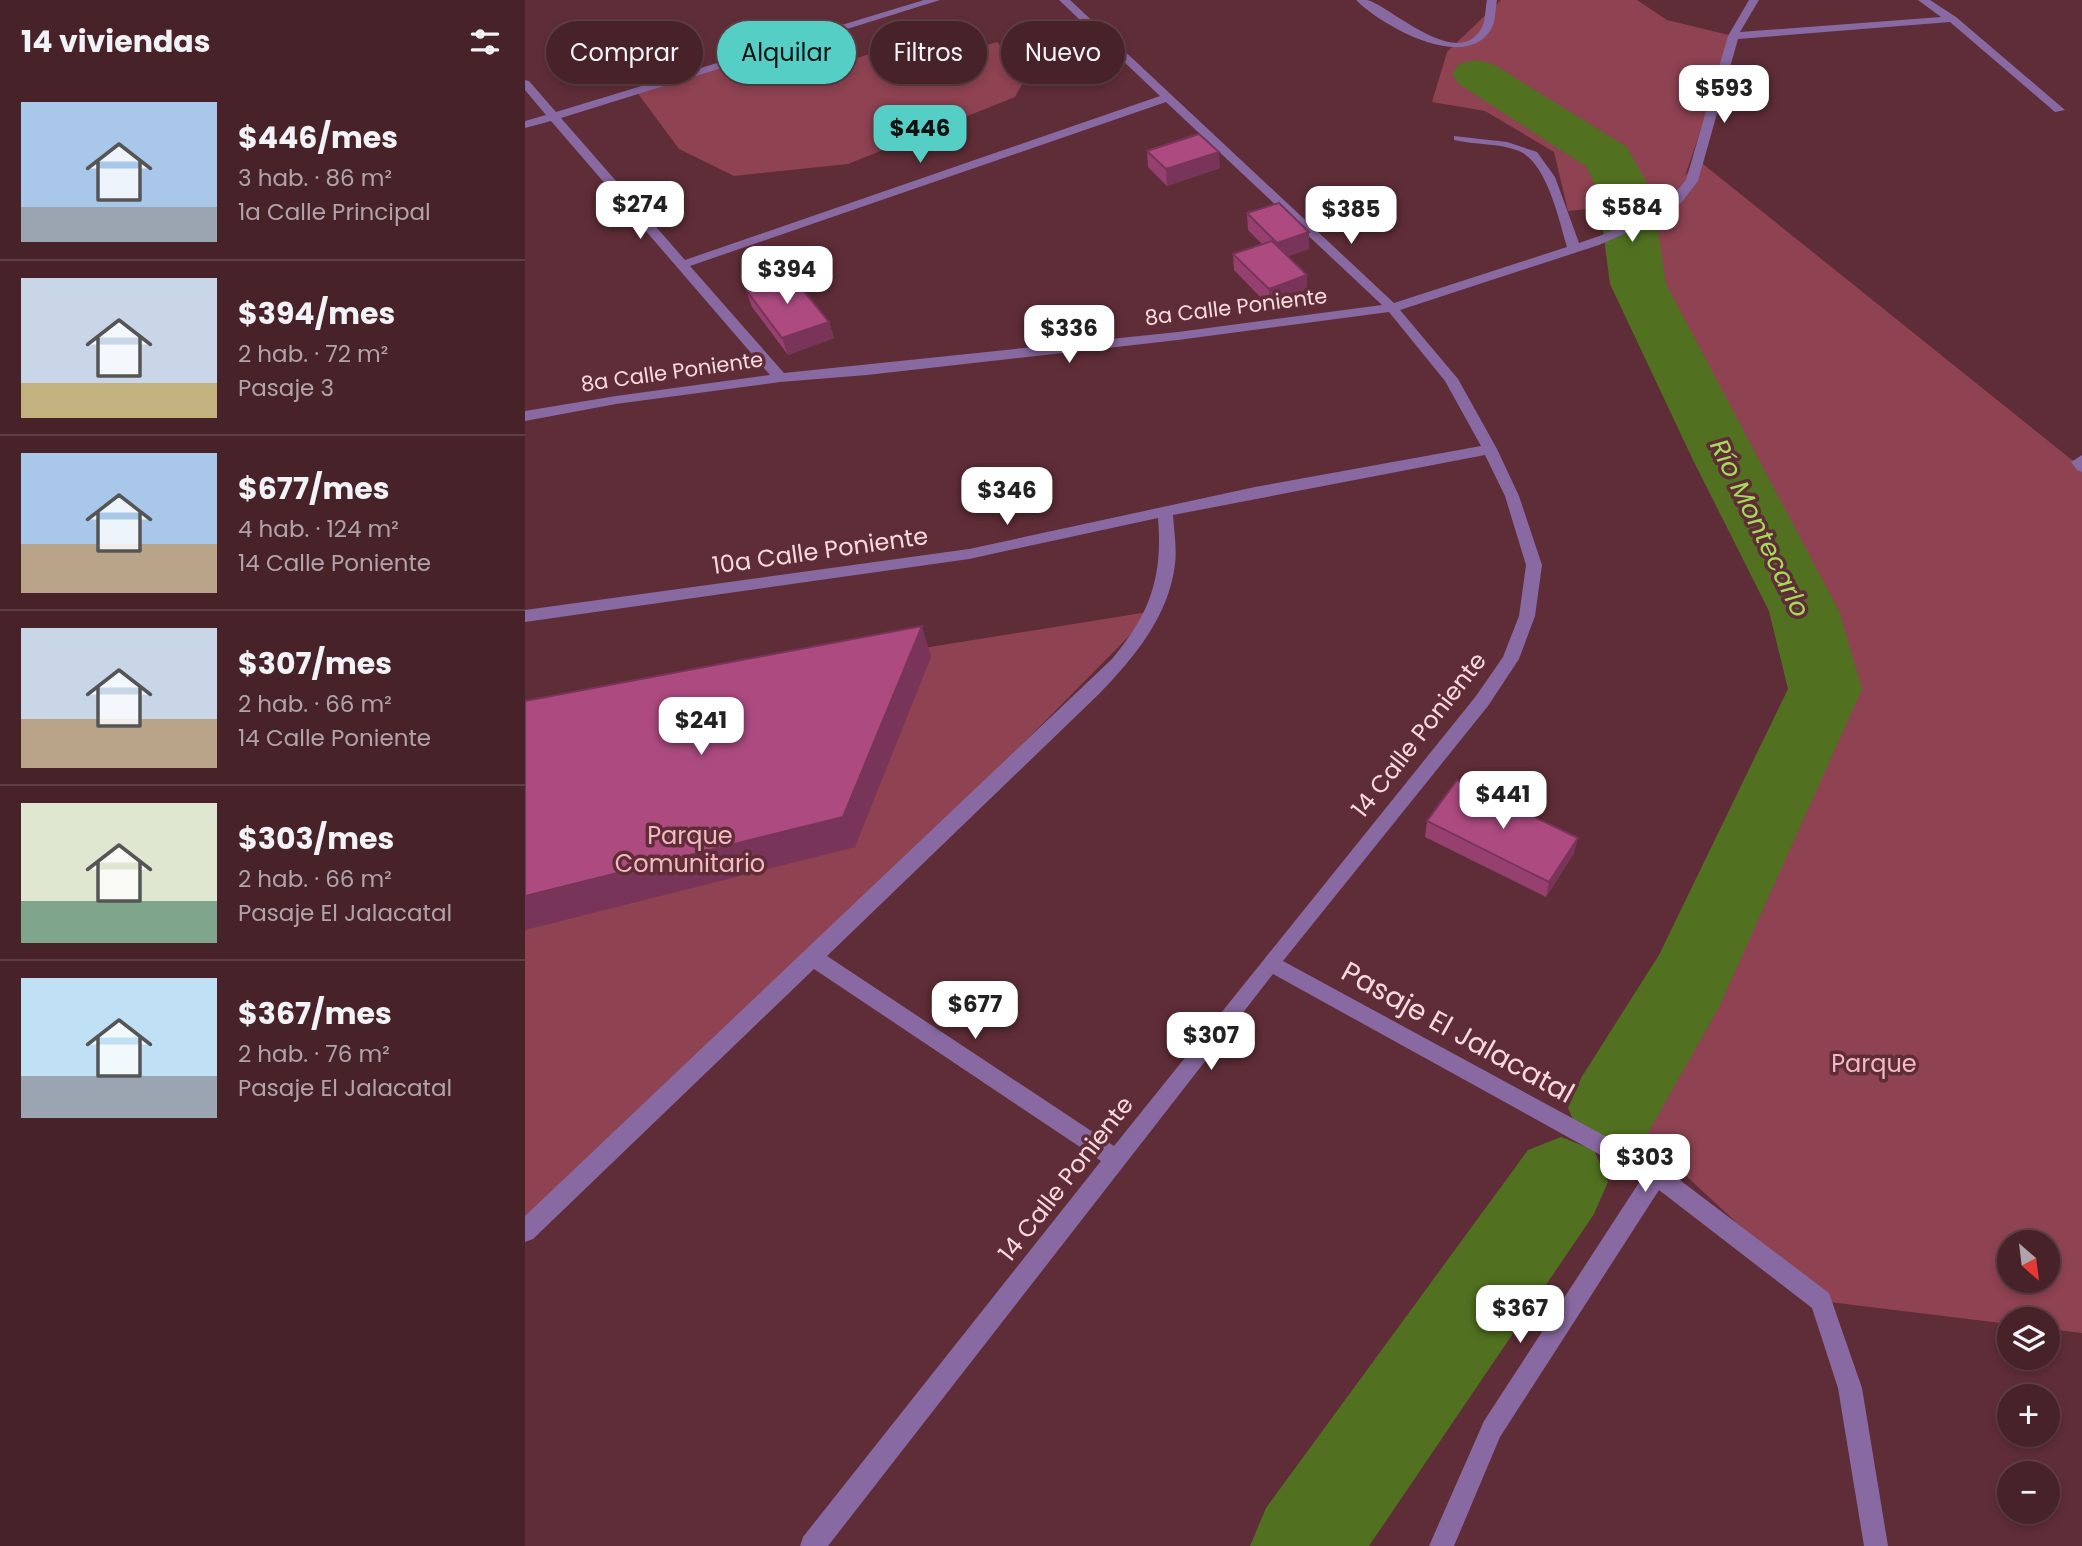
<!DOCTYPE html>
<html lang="es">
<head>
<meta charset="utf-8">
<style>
  :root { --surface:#472229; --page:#512f35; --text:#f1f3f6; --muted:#b0a4a8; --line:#5f3f46; --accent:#55cec5 }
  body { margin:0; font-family:Poppins,sans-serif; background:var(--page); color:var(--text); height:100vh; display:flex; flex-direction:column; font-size:26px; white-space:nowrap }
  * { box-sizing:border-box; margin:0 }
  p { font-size:23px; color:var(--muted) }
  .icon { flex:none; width:38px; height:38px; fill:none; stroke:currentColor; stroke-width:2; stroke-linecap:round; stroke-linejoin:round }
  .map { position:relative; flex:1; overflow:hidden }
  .sheet { display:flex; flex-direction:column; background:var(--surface); width:525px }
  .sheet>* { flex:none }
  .hud { position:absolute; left:21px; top:21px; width:665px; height:63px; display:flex; gap:14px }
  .needle { width:46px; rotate:152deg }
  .tools { position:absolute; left:1472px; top:1230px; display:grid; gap:14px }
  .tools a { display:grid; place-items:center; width:63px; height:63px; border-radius:50%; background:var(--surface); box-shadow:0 4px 10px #0003,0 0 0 2px var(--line); font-size:35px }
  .price { position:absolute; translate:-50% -60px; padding:0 16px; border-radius:14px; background:#fff; color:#222; font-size:23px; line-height:46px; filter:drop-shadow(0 2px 4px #0008) }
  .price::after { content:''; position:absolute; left:50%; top:42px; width:21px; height:16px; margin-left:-10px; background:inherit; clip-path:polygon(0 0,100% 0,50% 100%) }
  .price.current { background:var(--accent); color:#111 }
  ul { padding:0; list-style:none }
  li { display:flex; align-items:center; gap:21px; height:175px; padding:0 21px }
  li+li { border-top:2px solid var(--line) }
  li span { display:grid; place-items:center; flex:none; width:196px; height:140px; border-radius:0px; color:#555 }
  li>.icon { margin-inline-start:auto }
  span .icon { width:84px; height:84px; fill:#fffc; stroke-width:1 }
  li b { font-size:30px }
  h2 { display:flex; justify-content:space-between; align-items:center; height:84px; padding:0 21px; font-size:30px }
  .chip { padding:0 24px; border-radius:32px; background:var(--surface); box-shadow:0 4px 10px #0003,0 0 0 2px var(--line); font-size:24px; line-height:63px }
  .chip.current { background:var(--accent); color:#111 }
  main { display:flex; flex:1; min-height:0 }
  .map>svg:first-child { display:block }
  .green { fill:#8e4252; fill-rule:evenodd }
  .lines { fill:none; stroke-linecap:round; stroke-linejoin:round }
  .river { fill:#517120; fill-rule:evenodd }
  .minor { fill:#8869a1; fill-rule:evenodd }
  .wall { fill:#95406f }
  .shaded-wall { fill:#79345a }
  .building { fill:#ad4b81; stroke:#79345a; stroke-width:2 }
  .labels { text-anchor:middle; stroke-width:7; stroke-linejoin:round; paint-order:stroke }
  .far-street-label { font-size:21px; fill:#fadade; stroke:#5f2d37 }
  .street-label { font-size:24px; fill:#fadade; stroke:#5f2d37 }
  .park-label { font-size:24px; fill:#f4b9c2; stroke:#5f2d37 }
  .water-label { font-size:26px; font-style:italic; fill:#a5dc57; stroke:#5f2d37 }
  .near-street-label { font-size:28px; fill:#fadade; stroke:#5f2d37 }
</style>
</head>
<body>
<main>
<section class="sheet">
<h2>14 viviendas<svg class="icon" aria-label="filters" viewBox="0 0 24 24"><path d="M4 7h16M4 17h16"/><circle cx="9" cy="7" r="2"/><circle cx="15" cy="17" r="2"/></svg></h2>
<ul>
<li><span style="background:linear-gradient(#a9c7e8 75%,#9aa5b1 0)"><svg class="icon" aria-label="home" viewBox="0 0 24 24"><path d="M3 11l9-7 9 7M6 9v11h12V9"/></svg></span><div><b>$446/mes</b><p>3 hab. · 86 m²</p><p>1a Calle Principal</p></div></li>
<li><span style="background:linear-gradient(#c9d6e8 75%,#c2b280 0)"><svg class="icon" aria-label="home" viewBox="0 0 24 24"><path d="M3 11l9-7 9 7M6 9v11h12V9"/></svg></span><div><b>$394/mes</b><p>2 hab. · 72 m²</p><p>Pasaje 3</p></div></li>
<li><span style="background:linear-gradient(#a9c7e8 65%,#b9a48a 0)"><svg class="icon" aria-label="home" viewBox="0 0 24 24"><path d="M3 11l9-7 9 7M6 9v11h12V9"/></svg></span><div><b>$677/mes</b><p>4 hab. · 124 m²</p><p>14 Calle Poniente</p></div></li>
<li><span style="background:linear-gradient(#c9d6e8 65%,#b9a48a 0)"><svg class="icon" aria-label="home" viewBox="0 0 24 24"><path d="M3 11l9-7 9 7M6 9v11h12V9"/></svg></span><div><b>$307/mes</b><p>2 hab. · 66 m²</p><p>14 Calle Poniente</p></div></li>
<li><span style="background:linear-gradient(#dfe7d0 70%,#7fa58c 0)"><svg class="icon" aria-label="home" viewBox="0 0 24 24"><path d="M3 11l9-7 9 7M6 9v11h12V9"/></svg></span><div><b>$303/mes</b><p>2 hab. · 66 m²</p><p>Pasaje El Jalacatal</p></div></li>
<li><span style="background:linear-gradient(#bfe0f5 70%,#9aa5b1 0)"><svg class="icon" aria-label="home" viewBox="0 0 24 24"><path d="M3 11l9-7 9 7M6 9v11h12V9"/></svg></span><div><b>$367/mes</b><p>2 hab. · 76 m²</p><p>Pasaje El Jalacatal</p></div></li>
</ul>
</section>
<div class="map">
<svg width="1557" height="1546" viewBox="0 0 1557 1546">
  <rect width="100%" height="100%" fill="#5f2d37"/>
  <g class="green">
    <path d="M976 0H1112L1142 20 1208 36 1160 176 1173 160 1557 468V1333L1523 1329 1522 1320H1484V1324L1296 1301 1088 1108 1223 855 1300 689 1201 462 1113 284 1131 215 1142 201 1043 211 1029 152 960 111 907 102 922 52ZM1484 1242H1522V1281H1484Z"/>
    <path d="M281 40 323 61 356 50 379 69 472 42 502 75 490 97 323 164 209 176 154 149 111 91Z"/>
    <path d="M629 611 287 957 0 1231V712Z"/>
  </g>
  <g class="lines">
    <g class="river">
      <path d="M951 60 968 64 1102 147 1127 192 1141 284 1314 611 1337 689 1194 1007 1120 1138 1088 1150 1056 1138 1043 1108 1056 1078 1134 955 1263 689 1244 611 1169 462 1085 284 1073 192 1062 167 934 84 927 74 934 64Z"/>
      <path d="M1036 1137 1069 1150 1083 1182 1069 1214 844 1546H725L741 1508 1003 1150Z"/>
    </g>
    <g class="minor">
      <path d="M399 0H415L36 118 160 260 635 96 534 0H545L869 303 1042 247C1034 220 1022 163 994 151 974 143 950 145 929 140V136L982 142 1012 152 1030 177 1054 243C1093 230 1135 213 1161 180L1203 36 1224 0H1234L1215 32 1416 17 1393 0H1405L1431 17 1540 110 1530 112 1425 22 1213 39 1173 181 1156 203 1135 218 1074 245 875 310 933 379 972 449 994 496 1017 565 1010 616 994 659 963 706 758 961 1139 1168 1304 1293 1337 1388 1363 1546H1339L1313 1388 1287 1308 1134 1190 975 1437 929 1546H904L959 1421 1117 1178 748 974 303 1546H275L278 1537 576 1161 289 969 8 1239 0 1242V1216L587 659C625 614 638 577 633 518L444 559 0 622V610L444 549 730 487 956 446 920 381 864 312 653 340 342 375 255 382 91 404 0 421V411L91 396 245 375 26 121 0 128V121L21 115 0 90V80L4 81 31 112ZM641 102 857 305 653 332 259 373 165 266ZM960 455 980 496 1001 565 994 616 978 657 951 696 589 1146 302 956 574 694C609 658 644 616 650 564 652 548 649 531 648 515Z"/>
      <path d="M831 0C834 0 838 0 842 0 864 5 934 73 957 27 961 19 960 8 962 0H972C970 10 971 23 965 31 937 72 856 25 831 0Z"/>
      <path d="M1557 455V472L1552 470 1546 462Z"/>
    </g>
  </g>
  <g class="wall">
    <path d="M622 151 695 168 642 186 623 167Z"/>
    <path d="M722 213 784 232V249L762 256 782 275V292L744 306 709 270 708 254 737 244 723 230Z"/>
    <path d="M221 290 304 322 309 338 263 355 227 307Z"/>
    <path d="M902 821 1049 853 1021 897 900 837Z"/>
  </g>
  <g class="shaded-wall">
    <path d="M694 152 695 168 642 186 641 169Z"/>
    <path d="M784 232V249L753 260 752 243Z"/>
    <path d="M782 275V292L744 306V289Z"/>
    <path d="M304 322 309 338 263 355 257 338Z"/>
    <path d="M397 626 406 657 330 847 0 930V896Z"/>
    <path d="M1053 838 1049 853 1021 897 1024 882Z"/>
  </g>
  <g class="building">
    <path d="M674 134 694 152 641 169 622 151Z"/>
    <path d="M754 203 784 232 752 243 722 213Z"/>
    <path d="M747 241 782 275 744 289 708 254Z"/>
    <path d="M266 275 304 322 257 338 221 290Z"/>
    <path d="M397 626 318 817 0 896V701Z"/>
    <path d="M932 780 1053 838 1024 882 902 821Z"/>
  </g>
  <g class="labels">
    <g class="far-street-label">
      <text transform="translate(711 307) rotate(-7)" y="7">8a Calle Poniente</text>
      <text transform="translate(147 372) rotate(-8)" y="7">8a Calle Poniente</text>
    </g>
    <g class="street-label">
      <text transform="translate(295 551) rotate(-8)" y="8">10a Calle Poniente</text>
      <text transform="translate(894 735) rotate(-52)" y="8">14 Calle Poniente</text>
      <text transform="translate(541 1179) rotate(-52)" y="8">14 Calle Poniente</text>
    </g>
    <g class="park-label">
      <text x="165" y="844">Parque<tspan x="165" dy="28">Comunitario</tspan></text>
      <text x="1349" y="1072">Parque</text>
    </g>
    <g class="water-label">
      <text transform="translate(1235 528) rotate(64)" y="9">Río Montecarlo</text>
    </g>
    <g class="near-street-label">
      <text transform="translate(933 1032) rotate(29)" y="10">Pasaje El Jalacatal</text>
    </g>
  </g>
</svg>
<div class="tools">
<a><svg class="needle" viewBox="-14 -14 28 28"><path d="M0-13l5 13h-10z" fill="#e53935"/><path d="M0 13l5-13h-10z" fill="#b0a4a8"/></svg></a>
<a><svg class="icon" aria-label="layers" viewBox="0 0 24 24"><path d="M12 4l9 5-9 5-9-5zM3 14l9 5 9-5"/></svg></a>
<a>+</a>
<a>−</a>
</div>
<b class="price" style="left:1199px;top:125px">$593</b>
<b class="price current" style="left:395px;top:165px">$446</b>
<b class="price" style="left:115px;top:241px">$274</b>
<b class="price" style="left:1107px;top:244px">$584</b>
<b class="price" style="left:826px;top:246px">$385</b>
<b class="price" style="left:262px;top:306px">$394</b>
<b class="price" style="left:544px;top:365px">$336</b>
<b class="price" style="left:482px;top:527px">$346</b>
<b class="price" style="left:176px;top:757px">$241</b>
<b class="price" style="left:978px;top:831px">$441</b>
<b class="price" style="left:450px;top:1041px">$677</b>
<b class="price" style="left:686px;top:1072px">$307</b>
<b class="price" style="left:1120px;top:1194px">$303</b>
<b class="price" style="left:995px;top:1345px">$367</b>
<div class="hud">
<a class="chip">Comprar</a>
<a class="chip current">Alquilar</a>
<a class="chip">Filtros</a>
<a class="chip">Nuevo</a>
</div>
</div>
</main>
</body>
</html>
